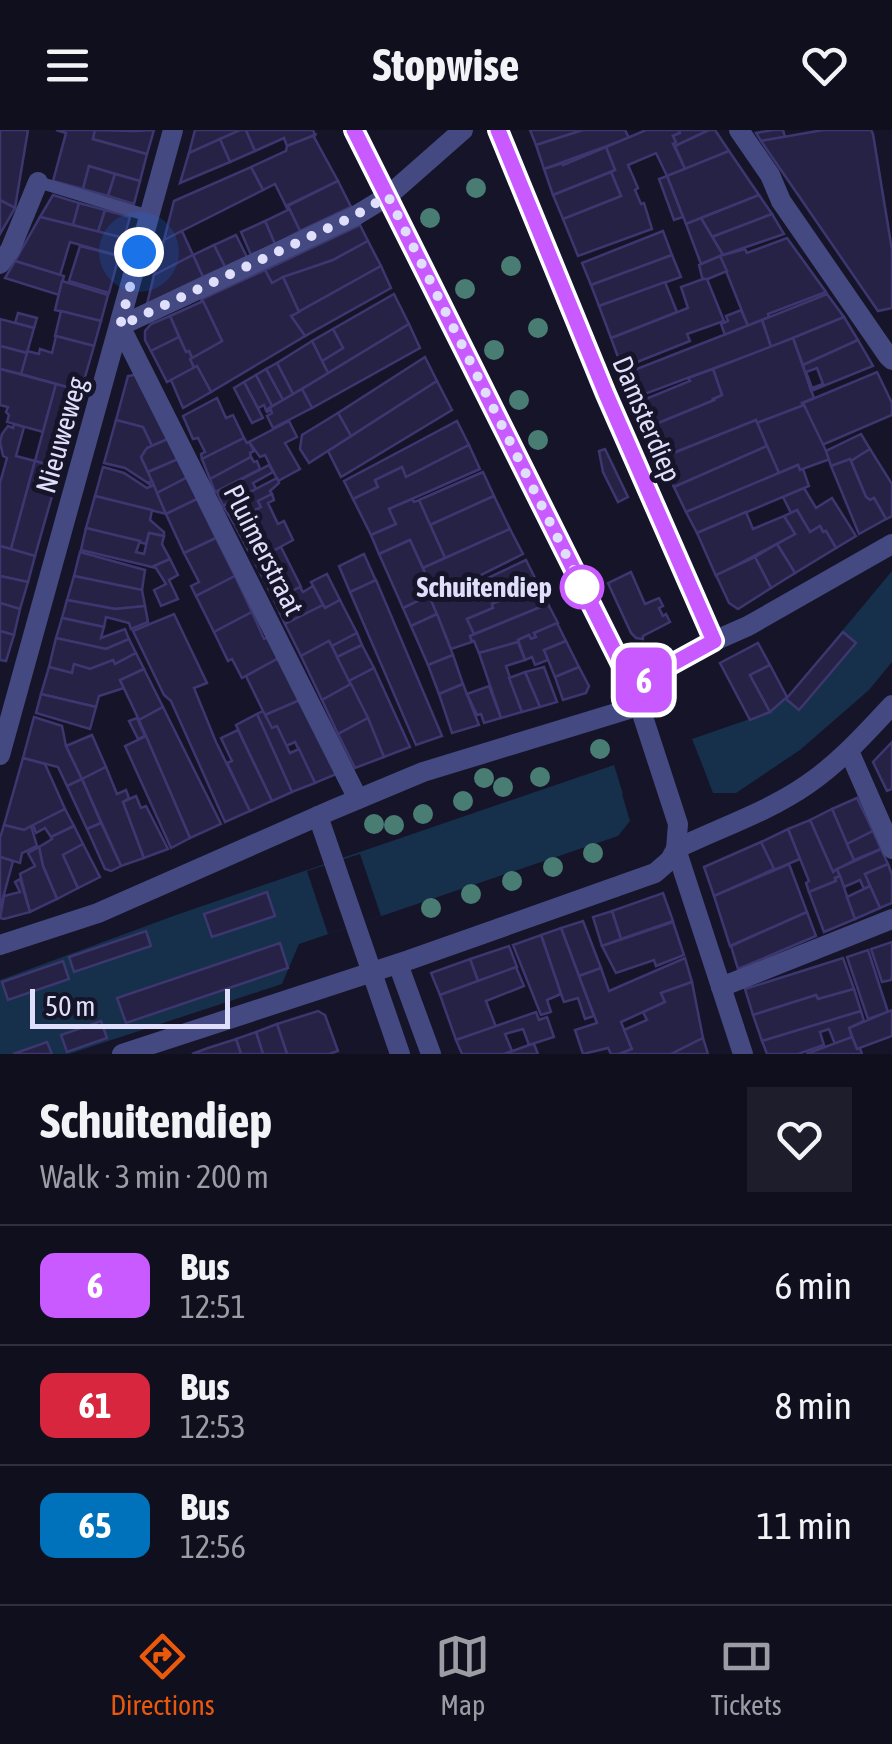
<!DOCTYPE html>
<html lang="en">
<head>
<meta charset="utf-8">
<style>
	body { margin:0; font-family:"Asap Condensed",sans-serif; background:#1e1d2b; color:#f1f3f6; height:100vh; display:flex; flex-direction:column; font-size:38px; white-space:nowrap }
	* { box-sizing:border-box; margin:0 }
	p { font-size:32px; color:#9c9ca4 }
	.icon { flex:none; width:55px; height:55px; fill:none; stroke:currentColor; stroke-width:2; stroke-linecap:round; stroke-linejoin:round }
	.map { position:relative; height:924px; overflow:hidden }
	.side { display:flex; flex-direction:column; background:#100f1e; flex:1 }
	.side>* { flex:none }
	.badge { padding:0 20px; border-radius:15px; font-size:35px; line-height:65px }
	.scale { position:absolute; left:30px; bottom:25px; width:200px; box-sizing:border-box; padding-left:10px; border:5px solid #dfdffb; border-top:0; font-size:28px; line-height:35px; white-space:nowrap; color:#dfdffb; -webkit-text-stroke:8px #151428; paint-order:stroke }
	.you { position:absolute; width:50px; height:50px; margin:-25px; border:8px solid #fff; border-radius:50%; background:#1a73e8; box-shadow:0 0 0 15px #1a73e833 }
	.map>.badge { position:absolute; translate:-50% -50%; box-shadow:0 0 0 5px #fff }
	.round { display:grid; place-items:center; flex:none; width:105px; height:105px; border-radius:0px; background:#1e1d2b }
	.overview { display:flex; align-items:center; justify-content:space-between; height:170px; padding:0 40px }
	h1 { font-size:48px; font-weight:700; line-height:75px }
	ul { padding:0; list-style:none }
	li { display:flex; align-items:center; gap:30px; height:120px; padding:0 40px; border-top:2px solid #302f3c }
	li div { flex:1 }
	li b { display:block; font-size:38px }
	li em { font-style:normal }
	li .badge { min-width:110px; font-weight:700; text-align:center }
	header { display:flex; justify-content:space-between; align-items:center; height:130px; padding:0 40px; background:#100f1e; font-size:45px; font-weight:700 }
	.menu { display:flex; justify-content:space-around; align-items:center; height:140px; border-top:2px solid #302f3c; background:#100f1e; font-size:28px; color:#9c9ca4 }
	.menu a { display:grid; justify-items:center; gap:5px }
	.menu .selected { color:#ea580c }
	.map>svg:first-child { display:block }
	.water { fill:#162f4a }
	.pier { fill:#151428 }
	.building { fill:#262246; stroke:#3c376f; stroke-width:2.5; fill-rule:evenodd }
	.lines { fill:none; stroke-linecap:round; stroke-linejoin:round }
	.service { stroke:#454981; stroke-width:12 }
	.pedestrian { stroke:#454981; stroke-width:20 }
	.minor { stroke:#454981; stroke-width:20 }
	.tertiary { stroke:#454981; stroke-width:20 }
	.tree { fill:#497d73 }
	.line-casing { stroke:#fff; stroke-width:22 }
	.line { stroke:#c85aff; stroke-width:15 }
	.walk { stroke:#dfdffb; stroke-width:10; stroke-dasharray:0 18 }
	.stop-dot { fill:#fff; stroke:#c85aff; stroke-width:5 }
	.labels { text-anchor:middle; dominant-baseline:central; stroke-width:10; stroke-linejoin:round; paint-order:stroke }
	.street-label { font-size:28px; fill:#dfdffb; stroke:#151428 }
	.stop-label { font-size:28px; font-weight:bold; fill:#dfdffb; stroke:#151428; text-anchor:end }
</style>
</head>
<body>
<header><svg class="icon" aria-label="menu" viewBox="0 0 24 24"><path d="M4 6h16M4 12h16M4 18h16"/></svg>Stopwise<svg class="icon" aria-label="heart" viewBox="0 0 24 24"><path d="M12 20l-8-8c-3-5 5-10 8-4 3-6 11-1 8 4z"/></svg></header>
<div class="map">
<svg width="892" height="924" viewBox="0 0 892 924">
	<rect width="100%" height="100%" fill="#151428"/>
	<polygon class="water" points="892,441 892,532 869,560 800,620 736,663 713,663 630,691 618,706 299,814 282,854 69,924 0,924 0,850 176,785 614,635 623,664 702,634 692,609 770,582 787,567"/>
	<g class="pier">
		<polygon points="702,634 713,663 630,691 622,664"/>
		<polygon points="360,724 381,786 328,804 307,741"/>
	</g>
	<g class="building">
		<polygon points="0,0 28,0 15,78 0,70"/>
		<polygon points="56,0 95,0 93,9 147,24 140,51 89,36 83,59 53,51 66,3"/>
		<polygon points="95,0 134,1 154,0 147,24 93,9"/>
		<polygon points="195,0 236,0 237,2 189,23"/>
		<polygon points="240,0 246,0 255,21 230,32 220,9"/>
		<polygon points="246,0 313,0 315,5 287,16 284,8 255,21"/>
		<polygon points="530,0 583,0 536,15"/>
		<polygon points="583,0 625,0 629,8 544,39 536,15"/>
		<polygon points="646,0 679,0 680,3 673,6 676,12 673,14 685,39 667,46 656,23 628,35 638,58 635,60 641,74 644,73 652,99 578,126 563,89 621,66 611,42 615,40 606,17"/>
		<polygon points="679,0 709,0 675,16 673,14 676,12 673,6 680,3"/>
		<polygon points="709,0 715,0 729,21 685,39 675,16"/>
		<polygon points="773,0 783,0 785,7 761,11 756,3"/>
		<polygon points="823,0 871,0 873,4 892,120 892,178 878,181 761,11"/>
		<polygon points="315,5 314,7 338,51 286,76 275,54 263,60 251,37 286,21 287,16"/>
		<polygon points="220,9 230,32 180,53 189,23"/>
		<polygon points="606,17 615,40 553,65 544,39 563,33 563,35"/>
		<polygon points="729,21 759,65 686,94 667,46"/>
		<polygon points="89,36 115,44 108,66 83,59"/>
		<polygon points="251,37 263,60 164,110 174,71"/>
		<polygon points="611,42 621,66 563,89 553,65"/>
		<polygon points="115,44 140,51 134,74 108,66"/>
		<polygon points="667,46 683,87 674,90 659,49"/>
		<polygon points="338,51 351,77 300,101 288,76"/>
		<polygon points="53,65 79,73 73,95 40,87"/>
		<polygon points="759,65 772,84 712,107 701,88"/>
		<polygon points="0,70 15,78 0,104"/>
		<polygon points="79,73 105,80 98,102 73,95"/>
		<polygon points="286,76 288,76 300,101 275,114 265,91 288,80"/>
		<polygon points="105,80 130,87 124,108 98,102"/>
		<polygon points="772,84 784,104 723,125 712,107"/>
		<polygon points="40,87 124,108 119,126 70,112 60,145 15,131"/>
		<polygon points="701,88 723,125 701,134 686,94"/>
		<polygon points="265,91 275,114 251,125 241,102"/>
		<polygon points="360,95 368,111 333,130 272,153 265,140"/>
		<polygon points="182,101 193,125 154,145 164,110"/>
		<polygon points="663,101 672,125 591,155 582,133"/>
		<polygon points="236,105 247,127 225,137 214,115"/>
		<polygon points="787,108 826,162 768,184 769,187 748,196 720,126 745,119 747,123"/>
		<polygon points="368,111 381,136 299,182 283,147 333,130"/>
		<polygon points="214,115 225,137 203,147 193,125"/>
		<polygon points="80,116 119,126 109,163 69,151"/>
		<polygon points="193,125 203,147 147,174 154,145"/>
		<polygon points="672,125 681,147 599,176 591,155"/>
		<polygon points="720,126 727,141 703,151 699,135"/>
		<polygon points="15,131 64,146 59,165 5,148"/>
		<polygon points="381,136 391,158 305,206 291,186"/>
		<polygon points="265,140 272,153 283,147 299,182 291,186 305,206 211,262 197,236 194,238 190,229 222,211 202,169"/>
		<polygon points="703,149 707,149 724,191 687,204 690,211 622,238 611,208 688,178 681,157"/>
		<polygon points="62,151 108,165 101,191 55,180"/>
		<polygon points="665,152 677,182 611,208 599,176"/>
		<polygon points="394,164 409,194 328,243 322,231 343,218 333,199"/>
		<polygon points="827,164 844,187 771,217 762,190"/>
		<polygon points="202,169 222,211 192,228 189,221 186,222 170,186 201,172"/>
		<polygon points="741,180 748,196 725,205 721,194 728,191 726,186"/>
		<polygon points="61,181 101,191 94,216 55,206"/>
		<polygon points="18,183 37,188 34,198 15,193"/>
		<polygon points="170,186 179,207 151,221 145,210 145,201 151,194"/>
		<polygon points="844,187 858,210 803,235 793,208"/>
		<polygon points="0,189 34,198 27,223 0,216"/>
		<polygon points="762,190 771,217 634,268 624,244"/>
		<polygon points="409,194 420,218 312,278 302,259"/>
		<polygon points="333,199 343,218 322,231 312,211"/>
		<polygon points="56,206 94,216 81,261 21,244 27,221 39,224 40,219 52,223"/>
		<polygon points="179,207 186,222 189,221 192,228 190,229 194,238 167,252 151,221"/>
		<polygon points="793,208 814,268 802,273 804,275 757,293 756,290 661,328 646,298 714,270 713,269 722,265 713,239"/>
		<path d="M858 210 873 236 811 261 803 235ZM817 238 823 254 812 258 806 242Z"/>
		<polygon points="312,211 328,243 293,264 277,233"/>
		<polygon points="0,216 27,223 21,244 0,239"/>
		<polygon points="425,227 437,251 351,306 338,283"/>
		<polygon points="277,233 293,264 283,270 266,239"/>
		<polygon points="197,236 211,262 183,278 171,250"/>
		<polygon points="0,239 56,254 43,302 7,292 9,285 6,282 8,277 0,275"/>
		<polygon points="266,239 283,270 272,276 256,245"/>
		<polygon points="713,239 722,265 713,269 714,270 646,298 636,273 690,251 688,248"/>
		<polygon points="877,242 892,273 892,285 822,315 803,273"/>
		<polygon points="140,244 170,308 152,316 143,297 116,290 128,246"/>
		<polygon points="256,245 272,276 266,280 264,275 258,278 244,252"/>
		<polygon points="437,251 452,280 341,347 328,321"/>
		<polygon points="244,252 263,288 252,293 234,258"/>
		<polygon points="56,254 81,261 60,338 35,331"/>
		<polygon points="302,259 312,278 273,298 267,286 272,283 271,280 267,282 266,280"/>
		<polygon points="217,268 226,288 233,285 244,308 202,329 201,324 205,322 198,308 193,309 183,286"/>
		<polygon points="804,275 830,329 800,340 798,335 779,343 757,293"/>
		<polygon points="338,283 351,306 309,333 300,319 302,305"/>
		<polygon points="116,290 143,297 152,316 147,318 141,327 152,351 148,353 125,338 104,333"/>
		<polygon points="756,290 767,316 674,357 661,328"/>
		<polygon points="289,291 297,307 285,313 300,339 278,351 265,325 260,327 249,312"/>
		<polygon points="457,291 469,315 406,347 402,337 375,350 378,357 353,369 344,351"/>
		<polygon points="14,294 24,297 16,326 35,331 11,419 0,416 0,353 7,328 3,326 0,312 2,304 8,296 13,298"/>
		<polygon points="861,304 870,319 851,331 850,329 831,336 826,321"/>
		<polygon points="170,308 178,329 148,342 141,327 147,318"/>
		<polygon points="244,308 247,313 249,312 254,321 250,323 251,327 210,349 202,329"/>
		<polygon points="469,315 480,339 389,379 396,394 371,405 353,369 378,357 375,350 402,337 406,347"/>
		<polygon points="767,316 779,343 686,382 674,357"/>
		<polygon points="605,319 628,367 618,372 603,342 599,321"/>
		<polygon points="870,319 892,354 892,386 886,389 874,368 870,370 866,367 851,331"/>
		<polygon points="251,327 254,332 257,331 260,339 215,362 210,349"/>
		<polygon points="178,329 188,347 157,363 148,342"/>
		<polygon points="850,329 866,367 870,370 874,368 886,389 859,404 831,336"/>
		<polygon points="35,331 60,338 35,426 11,419"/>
		<polygon points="269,335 273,342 253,353 256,359 223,376 217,362"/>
		<polygon points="798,335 800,340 803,339 809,356 697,403 686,382"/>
		<polygon points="103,337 124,343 147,358 152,356 148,353 152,351 166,384 95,366"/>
		<polygon points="483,342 494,366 430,395 419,370"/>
		<polygon points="188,347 197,369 166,384 157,363"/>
		<polygon points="277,348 279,353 270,361 272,364 258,371 261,377 233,392 223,376"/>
		<polygon points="804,358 816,378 832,368 856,406 836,418 826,401 823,402 820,396 810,402 797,380 791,383 783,367"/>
		<polygon points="272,364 274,370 268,373 278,394 284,391 293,410 258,429 252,418 248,420 233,392 261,377 258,371"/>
		<polygon points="95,366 152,380 150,390 164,402 164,406 149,403 146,414 86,398"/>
		<polygon points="494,366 510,399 445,428 430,395"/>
		<polygon points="197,369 216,408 184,423 166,384"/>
		<polygon points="412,369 414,372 419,370 445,428 423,438 410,410 379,424 371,405 396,394 389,379"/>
		<polygon points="797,380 810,402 820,396 823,402 826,401 836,418 795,443 777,414 795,404 784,386"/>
		<polygon points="746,382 753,399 784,386 795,404 716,446 697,403"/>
		<polygon points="86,398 140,411 136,422 144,424 149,403 164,406 162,414 170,429 152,437 81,420"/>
		<polygon points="510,399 523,424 431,470 437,484 411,496 403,478 434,463 423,438"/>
		<polygon points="216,408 235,446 196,466 191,456 199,452 184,423"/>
		<polygon points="410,410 434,463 403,478 379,424"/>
		<polygon points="777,414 795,443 771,458 755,427"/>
		<polygon points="0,416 35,426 28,452 0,446"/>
		<polygon points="281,417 301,457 274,470 254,431"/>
		<polygon points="80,422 145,440 142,460 74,446"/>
		<polygon points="364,424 376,451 350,462 339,436"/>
		<polygon points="755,427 771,458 738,479 729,473 716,445"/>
		<polygon points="170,429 178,445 169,450 178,469 161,476 154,460 166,454 156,438 152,437"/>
		<polygon points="526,430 538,454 492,474 493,478 467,489 474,504 470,506 472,512 451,519 431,470 456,459 458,462"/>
		<polygon points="631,442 645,474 659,468 663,476 659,478 663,486 666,484 670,492 643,506 643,509 636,508 631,503 608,453"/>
		<polygon points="327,444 340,470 325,478 311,452"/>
		<polygon points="0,446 28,452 20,479 0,473"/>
		<polygon points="74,446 142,460 145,476 115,479 67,470"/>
		<polygon points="235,446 252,482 214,502 196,466"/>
		<polygon points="376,450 442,606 416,615 350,462"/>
		<polygon points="538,454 548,474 474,504 467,489 493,478 492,474"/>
		<polygon points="313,456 323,475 285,494 274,470 300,457 303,462"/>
		<polygon points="67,470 115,479 145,476 148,492 131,499 129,493 106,487 104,497 62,488"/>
		<polygon points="340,470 357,503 332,516 329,511 301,526 285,494 323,475 325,478"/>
		<polygon points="0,473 20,479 14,505 0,501"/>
		<polygon points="548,474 558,493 534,503 536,507 531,509 529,505 518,510 518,512 479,523 474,511 472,511 470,506"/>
		<polygon points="252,482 264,509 269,507 279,528 242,548 232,529 228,531 214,502"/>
		<polygon points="174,484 207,553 194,558 216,612 250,681 225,692 171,571 164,565 133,501"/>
		<polygon points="437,484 453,525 428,535 411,496"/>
		<polygon points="62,488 104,497 101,508 125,499 129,509 106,519 56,508"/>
		<polygon points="557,493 566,511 544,520 548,530 535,535 532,527 525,530 518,510 529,505 531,509 536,507 534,503"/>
		<polygon points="0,501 14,505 6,531 0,530"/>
		<polygon points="843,502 856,513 799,580 786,569"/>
		<polygon points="357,503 362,515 337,527 332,516"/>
		<polygon points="56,508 106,519 129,509 136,523 115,534 113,530 90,539 74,534 72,543 49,537"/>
		<polygon points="329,511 351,554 322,570 301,526"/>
		<polygon points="566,511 579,537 555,547 544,520"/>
		<polygon points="518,512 525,530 506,536 522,582 501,588 479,523"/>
		<polygon points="758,513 770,535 750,545 770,582 750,590 720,533"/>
		<polygon points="362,515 374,538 349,551 337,527"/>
		<polygon points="136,523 144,539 120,550 124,558 99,566 96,577 41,564 49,537 72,543 74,534 90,539 113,530 115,534"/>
		<polygon points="453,525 463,554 439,564 428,535"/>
		<polygon points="279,528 300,570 265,585 246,546"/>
		<polygon points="770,535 787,567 770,582 750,545"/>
		<polygon points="544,537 557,572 540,577 525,542"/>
		<polygon points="579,537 589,556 586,563 563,570 555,547"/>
		<polygon points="374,538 410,617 384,627 349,551"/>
		<polygon points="144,539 163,577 139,590 120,550"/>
		<polygon points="525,542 540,577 522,582 509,548"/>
		<polygon points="351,554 368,588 338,604 322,570"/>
		<polygon points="463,554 479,595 452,603 439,564"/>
		<polygon points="489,556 501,588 484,593 481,584 477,585 467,564"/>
		<polygon points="41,564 96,577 90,599 36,583"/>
		<polygon points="300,570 339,643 315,653 295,612 286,616 277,596 272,598 265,585"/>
		<polygon points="163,577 221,694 190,708 139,590"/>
		<polygon points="263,581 272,598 277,596 290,623 299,619 315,653 292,662 257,584"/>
		<polygon points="257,584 292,662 272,671 236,595"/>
		<polygon points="34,587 62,596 66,616 82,649 67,656 58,637 23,628"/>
		<polygon points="137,588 145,606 138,609 129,591"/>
		<polygon points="368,588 384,627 355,638 338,604"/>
		<polygon points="238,600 272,671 250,681 227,633 232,631 221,608"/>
		<polygon points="92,605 106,637 82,649 66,616"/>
		<polygon points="146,606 190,708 171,718 125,616"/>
		<polygon points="892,612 892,659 887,661 873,632"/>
		<polygon points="23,628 45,634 65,679 24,700 4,695"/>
		<polygon points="106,637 117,664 126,660 129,668 123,672 144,728 121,736 82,649"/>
		<polygon points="82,649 101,693 87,699 67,656"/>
		<polygon points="136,666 141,678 146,676 168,719 144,728 123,672"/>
		<polygon points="857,668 873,701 847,714 832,679"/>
		<polygon points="65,679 74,696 51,707 45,698 36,703 33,695"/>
		<polygon points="832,679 854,730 833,742 810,690"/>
		<polygon points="810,690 833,742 837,739 840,746 835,748 836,751 809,762 806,753 809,751 788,699"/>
		<polygon points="101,693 121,736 111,741 105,739 87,699"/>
		<polygon points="4,695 24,700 31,696 37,716 22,723 20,733 0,727 0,708"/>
		<polygon points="74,696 83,714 63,725 78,758 57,769 43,736 39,717 52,709 51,707"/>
		<polygon points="788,699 800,729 774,740 761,712"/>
		<polygon points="873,701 881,719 854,730 847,714"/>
		<polygon points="761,712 774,739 714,766 704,737"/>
		<polygon points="83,714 100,747 78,758 63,725"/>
		<polygon points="39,717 43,736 57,769 30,782 20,744 35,736 28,723"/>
		<polygon points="881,719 888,734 865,744 870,756 864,759 860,750 844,757 837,739"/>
		<polygon points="0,727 13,731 0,779"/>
		<polygon points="789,734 807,782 730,816 714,766"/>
		<polygon points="888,734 892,745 892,773 880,778 865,744"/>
		<polygon points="840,746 855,789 824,802 809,762 836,751 835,748"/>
		<polygon points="20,749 30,782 4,789 0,788 4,766 20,762 15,752"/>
		<polygon points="870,756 880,778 855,789 847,767"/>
		<polygon points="267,762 275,786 212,807 204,784"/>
		<polygon points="663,763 673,791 621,809 612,781"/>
		<polygon points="612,781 621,809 602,816 593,787"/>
		<polygon points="807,782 816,806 738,839 731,816"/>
		<polygon points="583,791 601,838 579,846 561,798"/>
		<polygon points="673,792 684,825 656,836 654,830 616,843 602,816"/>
		<polygon points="561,798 594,886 585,889 578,868 564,872 561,864 541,805"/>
		<polygon points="146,801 151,816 74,842 69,827"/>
		<polygon points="541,805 561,864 547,870 551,882 541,885 513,815"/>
		<polygon points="892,812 892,846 891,850 882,852 871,819"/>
		<polygon points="280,813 288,838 126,893 117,868"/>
		<polygon points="509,816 517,837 478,851 470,829"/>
		<polygon points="868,820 888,882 868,889 847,827"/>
		<polygon points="685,828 692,852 661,863 665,872 621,892 632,919 619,924 611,924 608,918 583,924 575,900 597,893 579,846 601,838 609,861"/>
		<polygon points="843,828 854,859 818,869 816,865 753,885 745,859"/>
		<polygon points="470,829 478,851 440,865 431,843"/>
		<polygon points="63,831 69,849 8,870 2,852"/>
		<polygon points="516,837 524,856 486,871 496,897 456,910 440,865"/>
		<polygon points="692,852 703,908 671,924 619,924 632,919 624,900 647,890 643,882 665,872 661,863"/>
		<polygon points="854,859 861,881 762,911 753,885 816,865 818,869"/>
		<polygon points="892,880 892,906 857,919 849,898"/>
		<polygon points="318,881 325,885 338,921 329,924 287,924 277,894"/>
		<polygon points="861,881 864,891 849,898 852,907 835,914 829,899 820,902 824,915 798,924 767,924 762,911"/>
		<polygon points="536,882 539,890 547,887 554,907 529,915 523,899 505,904 512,921 504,924 462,924 456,910"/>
		<polygon points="101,891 107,908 67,922 61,905"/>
		<polygon points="277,894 287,924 263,924 256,902"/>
		<polygon points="256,902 263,924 241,924 236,909"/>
		<polygon points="852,907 857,919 860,918 862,924 806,924"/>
		<polygon points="703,908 708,924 671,924"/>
		<polygon points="236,909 241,924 192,924 208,918"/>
		<polygon points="47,912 52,924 13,924"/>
		<polygon points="534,914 538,924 504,924 529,915"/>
	</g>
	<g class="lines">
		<polyline class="service" points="38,52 149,86"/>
		<g class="pedestrian">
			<polyline points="388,66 463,0"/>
			<polyline points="398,834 431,924"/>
		</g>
		<g class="minor">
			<polyline points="739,0 770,45 781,71 888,226 892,230"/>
			<polyline points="0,134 10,120 38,52"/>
			<polyline points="714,511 748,496 892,414"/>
			<polyline points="849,621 892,719"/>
			<polyline points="0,625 173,0"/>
			<polyline points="358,669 120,196 355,86 388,66"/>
			<polyline points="318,686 400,924"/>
			<polyline points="721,857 892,789"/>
			<path d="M743 924 676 719C719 698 768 682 808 654 840 632 865 604 892 575"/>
		</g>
		<g class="tertiary">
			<polyline points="498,0 605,265 714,511 633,556"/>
			<polyline points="0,815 98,783 332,680 423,642 639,576"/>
			<polyline points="122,924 409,830 655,743 670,730 676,719 678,694 633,556 354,0"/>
		</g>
	</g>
	<g class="tree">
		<circle cx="476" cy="58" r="10"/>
		<circle cx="430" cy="88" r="10"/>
		<circle cx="511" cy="136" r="10"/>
		<circle cx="465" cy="159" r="10"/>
		<circle cx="538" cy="198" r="10"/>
		<circle cx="494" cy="220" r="10"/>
		<circle cx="519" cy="270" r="10"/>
		<circle cx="538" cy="310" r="10"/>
		<circle cx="600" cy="619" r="10"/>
		<circle cx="540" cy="647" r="10"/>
		<circle cx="484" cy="648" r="10"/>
		<circle cx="503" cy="657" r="10"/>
		<circle cx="463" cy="671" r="10"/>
		<circle cx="423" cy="684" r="10"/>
		<circle cx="374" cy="694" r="10"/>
		<circle cx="394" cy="695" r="10"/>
		<circle cx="593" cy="723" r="10"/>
		<circle cx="553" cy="737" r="10"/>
		<circle cx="512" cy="751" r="10"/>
		<circle cx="471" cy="764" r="10"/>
		<circle cx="431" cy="778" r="10"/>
	</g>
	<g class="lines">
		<defs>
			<polyline id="line" points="354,0 632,556 714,511 606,264 498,0"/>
		</defs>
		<use href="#line" class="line-casing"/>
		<use href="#line" class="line"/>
		<polyline class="walk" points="139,122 120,196 354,86 388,66 582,457"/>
	</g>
	<circle class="stop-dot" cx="582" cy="457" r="20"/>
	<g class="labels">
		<g class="street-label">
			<text transform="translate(647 289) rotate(67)">Damsterdiep</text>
			<text transform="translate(61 305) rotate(-74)">Nieuweweg</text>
			<text transform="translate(264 420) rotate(63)">Pluimerstraat</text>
		</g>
		<g class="stop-label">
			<text x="552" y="457">Schuitendiep</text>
		</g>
	</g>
</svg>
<div class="scale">50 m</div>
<div class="you" style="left:139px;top:122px"></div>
<b class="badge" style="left:644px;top:550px;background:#c85aff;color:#fff">6</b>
</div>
<section class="side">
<div class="overview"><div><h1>Schuitendiep</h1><p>Walk · 3 min · 200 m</p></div><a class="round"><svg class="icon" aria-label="heart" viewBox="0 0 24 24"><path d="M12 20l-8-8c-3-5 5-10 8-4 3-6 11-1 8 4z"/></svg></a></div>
<ul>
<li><span class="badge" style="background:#c85aff;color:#fff">6</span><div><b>Bus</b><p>12:51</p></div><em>6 min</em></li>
<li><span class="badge" style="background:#d7263d;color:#fff">61</span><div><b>Bus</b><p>12:53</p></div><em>8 min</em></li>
<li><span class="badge" style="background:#0072bc;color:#fff">65</span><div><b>Bus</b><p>12:56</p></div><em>11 min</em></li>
</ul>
</section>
<nav class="menu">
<a class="selected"><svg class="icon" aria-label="directions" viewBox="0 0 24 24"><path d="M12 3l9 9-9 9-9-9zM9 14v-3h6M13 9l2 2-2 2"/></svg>Directions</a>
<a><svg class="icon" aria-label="map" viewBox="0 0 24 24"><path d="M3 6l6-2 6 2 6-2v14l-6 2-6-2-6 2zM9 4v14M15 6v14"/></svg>Map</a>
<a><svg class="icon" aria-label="tickets" viewBox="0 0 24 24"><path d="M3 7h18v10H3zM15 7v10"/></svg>Tickets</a>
</nav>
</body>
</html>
